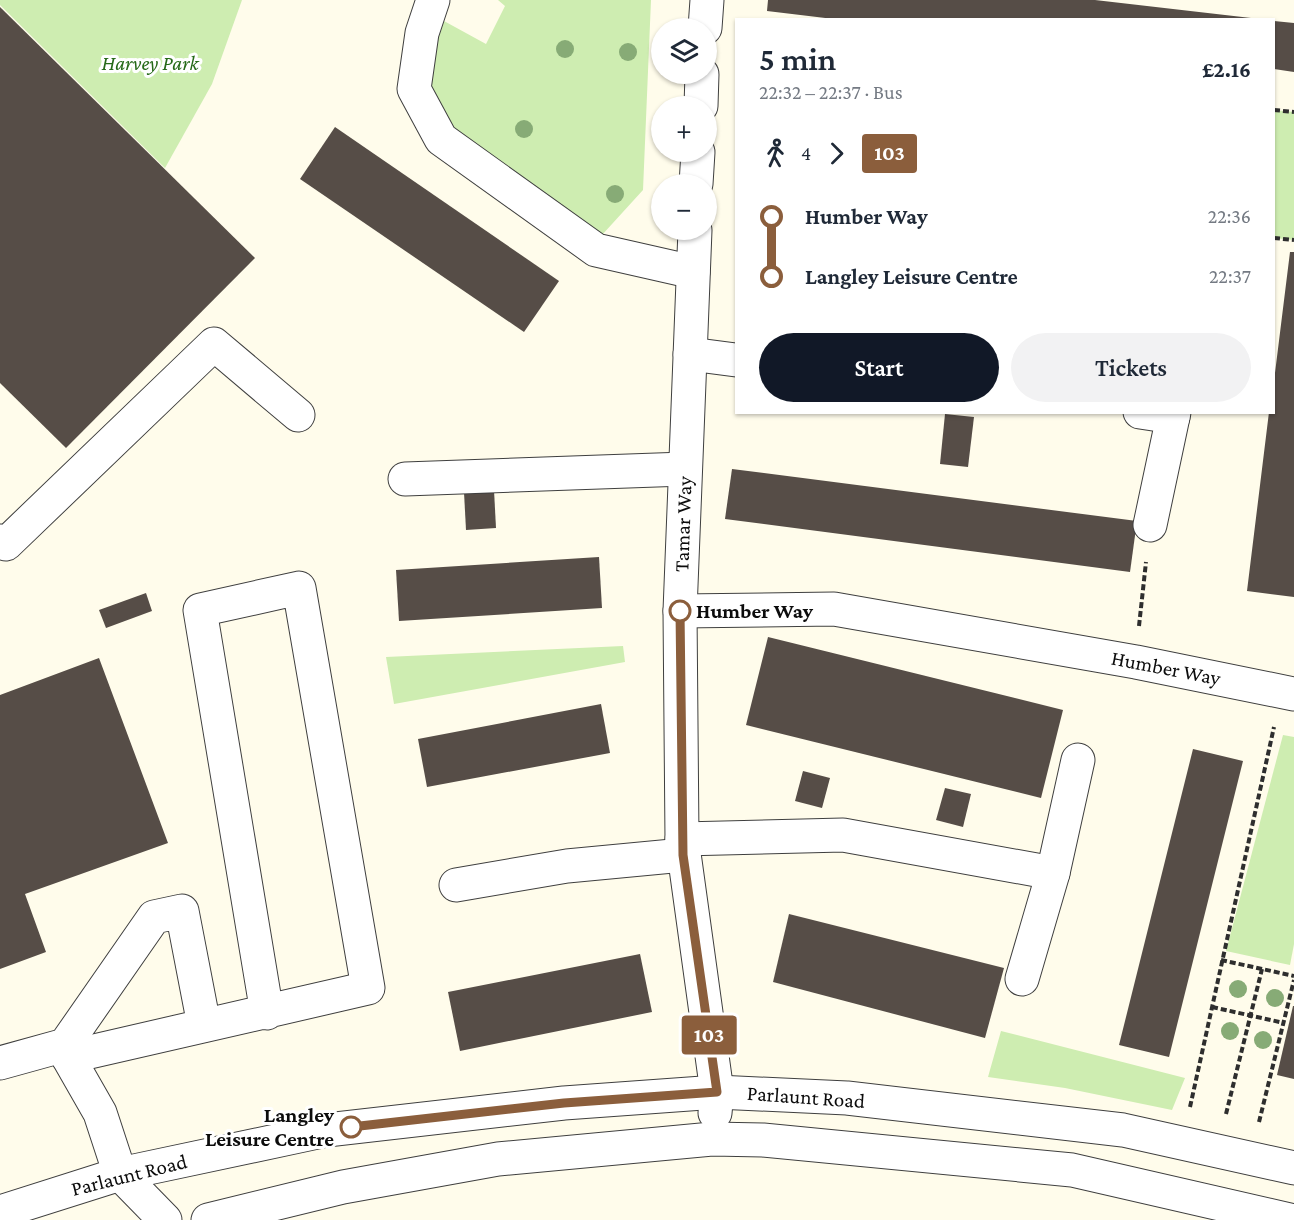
<!DOCTYPE html>
<html lang="en">
<head>
<meta charset="utf-8">
<style>
	body { margin:0; font-family:"Crimson Pro",serif; background:#f2f2f3; color:#1f2937; height:100vh; display:flex; flex-direction:column; font-size:22px; white-space:nowrap }
	* { box-sizing:border-box; margin:0 }
	p { font-size:20px; color:#747a83 }
	.icon { flex:none; width:33px; height:33px; fill:none; stroke:currentColor; stroke-width:2; stroke-linecap:round; stroke-linejoin:round }
	.map { position:relative; flex:1; overflow:hidden }
	.panel { position:absolute; left:735px; top:18px; width:540px; height:396px; display:flex; flex-direction:column; background:#fff; border-radius:0px; box-shadow:0 2px 4px #0004 }
	.panel>* { flex:none }
	.badge { padding:0 12px; border-radius:4px; font-size:21px; line-height:39px }
	.controls { position:absolute; left:651px; top:18px; display:grid; gap:12px }
	.controls a { display:grid; place-items:center; width:66px; height:66px; border-radius:50%; background:#fff; box-shadow:0 2px 4px #0004; font-size:30px }
	.map>.badge { position:absolute; translate:-50% -50%; box-shadow:0 0 0 3px #fff }
	.legs { display:flex; align-items:center; gap:9px; height:66px; padding:0 24px; font-size:20px }
	.legs p { margin-inline-start:auto }
	.summary { display:flex; align-items:center; justify-content:space-between; height:102px; padding:0 24px }
	h1 { font-size:33px; font-weight:600; line-height:45px }
	.button { display:flex; gap:12px; margin-top:auto; padding:12px 24px }
	.button a { flex:1; height:69px; border-radius:36px; background:#111827; color:#fff; font-size:24px; font-weight:600; line-height:69px; text-align:center }
	.button a+a { background:#f2f2f3; color:#1f2937 }
	ul { padding:0 24px; list-style:none }
	li { display:flex; align-items:center; gap:21px; height:60px; font-size:22px }
	li i { display:grid; place-items:center; width:9px; height:100%; margin:0 8px; background:currentColor }
	li i::after { content:''; width:15px; height:15px; margin:-8px; border:4px solid; border-radius:50%; background:#fff }
	li p { margin-inline-start:auto }
	li:first-child i { background:linear-gradient(#0000 50%,currentColor 0) }
	li:last-child i { background:linear-gradient(currentColor 50%,#0000 0) }
	.map>svg:first-child { display:block }
	.green { fill:#ceedb1 }
	.building { fill:#564d47 }
	.lines { fill:none; stroke-linecap:round; stroke-linejoin:round }
	.minor-casing { stroke:#3f3f3f; stroke-width:35 }
	.path { stroke:#2e2e2e; stroke-width:4; stroke-dasharray:6 3; stroke-linecap:butt }
	.minor { stroke:#fff; stroke-width:33 }
	.tree { fill:#87ab76 }
	.line-1-casing { stroke:#fff; stroke-width:14 }
	.line-1 { stroke:#8b5e3c; stroke-width:9 }
	.stop-1-dot { fill:#fff; stroke:#8b5e3c; stroke-width:3 }
	.labels { text-anchor:middle; dominant-baseline:central; stroke-width:6; stroke-linejoin:round; paint-order:stroke }
	.park-label { font-size:21px; font-style:italic; fill:#256917; stroke:#fff }
	.street-label { font-size:21px; fill:#0c0c0c; stroke:#fff }
	.stop-label { font-size:21px; font-weight:bold; fill:#0c0c0c; stroke:#fff; text-anchor:start }
</style>
</head>
<body>
<div class="map">
<svg width="1294" height="1220" viewBox="0 0 1294 1220">
	<rect width="100%" height="100%" fill="#fffceb"/>
	<g class="green">
		<polygon points="0,0 242,0 212,84 165,168 0,5"/>
		<polygon points="498,0 651,0 643,190 602,235 467,155 438,113 429,73 433,40 444,21 486,44 505,6"/>
		<polygon points="1274,110 1294,112 1294,240 1274,238"/>
		<polygon points="623,646 625,662 394,704 386,657"/>
		<polygon points="1283,735 1294,737 1294,944 1290,965 1226,951"/>
		<polygon points="1001,1031 1185,1078 1172,1110 1065,1088 988,1077"/>
	</g>
	<g class="building">
		<polygon points="768,0 1095,0 1251,18 842,20 767,11"/>
		<polygon points="0,7 255,258 66,448 0,383"/>
		<polygon points="1274,21 1294,23 1294,72 1274,69"/>
		<polygon points="335,127 559,281 524,332 300,179"/>
		<polygon points="1290,252 1294,252 1294,597 1247,591 1269,412 1274,412 1274,381"/>
		<polygon points="945,414 974,417 968,467 940,464"/>
		<polygon points="732,469 1137,521 1130,572 725,519"/>
		<polygon points="494,490 496,528 466,530 464,492"/>
		<polygon points="599,557 602,608 399,621 396,570"/>
		<polygon points="146,593 152,611 106,628 99,610"/>
		<polygon points="768,637 1063,710 1041,798 746,725"/>
		<polygon points="99,658 168,843 25,894 46,952 0,969 0,695"/>
		<polygon points="601,704 610,753 427,787 418,739"/>
		<polygon points="1193,749 1243,761 1169,1057 1119,1045"/>
		<polygon points="803,771 830,778 822,808 795,801"/>
		<polygon points="945,788 971,794 963,827 936,820"/>
		<polygon points="789,914 1004,968 985,1038 773,982"/>
		<polygon points="640,954 652,1012 460,1051 448,992"/>
		<polygon points="1293,1006 1294,1006 1294,1079 1277,1075"/>
	</g>
	<g class="lines">
		<defs>
			<g id="minor">
				<polyline points="433,0 422,33 414,89 441,139 596,250 693,272"/>
				<polyline points="705,28 707,0"/>
				<polyline points="701,106 702,74"/>
				<polyline points="696,184 698,152"/>
				<polyline points="695,230 680,611 682,839 717,1092 715,1113"/>
				<polyline points="690,354 736,360"/>
				<polyline points="1140,412 1173,417"/>
				<polyline points="405,479 685,469"/>
				<polyline points="1150,525 1174,412"/>
				<polyline points="0,541 6,544 214,344 298,415"/>
				<polyline points="680,611 834,609 1136,662 1294,694"/>
				<polyline points="682,839 843,835 1053,873"/>
				<polyline points="456,885 567,866 683,855"/>
				<polyline points="1022,979 1053,873 1078,760"/>
				<polyline points="65,1045 68,1057 100,1113 120,1174 165,1220"/>
				<polyline points="68,1057 368,988 299,588 200,610 267,1013"/>
				<polyline points="0,1063 65,1045 154,917 182,911 204,1025"/>
				<polyline points="0,1212 120,1174 327,1130 564,1103 717,1092 847,1098 1123,1130 1294,1168"/>
				<polyline points="208,1220 343,1187 498,1159 712,1139 763,1140 1072,1170 1290,1220"/>
			</g>
		</defs>
		<use href="#minor" class="minor-casing"/>
		<g class="path">
			<polyline points="1274,110 1294,112"/>
			<polyline points="1274,238 1294,240"/>
			<polyline points="1139,626 1146,562"/>
			<polyline points="1221,960 1294,976"/>
			<polyline points="1212,1007 1284,1023"/>
			<polyline points="1190,1107 1274,727"/>
			<polyline points="1226,1114 1262,969"/>
			<polyline points="1259,1122 1294,980"/>
		</g>
		<use href="#minor" class="minor"/>
	</g>
	<g class="tree">
		<circle cx="565" cy="49" r="9"/>
		<circle cx="628" cy="52" r="9"/>
		<circle cx="524" cy="129" r="9"/>
		<circle cx="615" cy="194" r="9"/>
		<circle cx="1238" cy="989" r="9"/>
		<circle cx="1275" cy="998" r="9"/>
		<circle cx="1230" cy="1031" r="9"/>
		<circle cx="1263" cy="1040" r="9"/>
	</g>
	<g class="lines">
		<defs>
			<polyline id="line-1" points="351,1127 564,1103 717,1092 683,855 680,611"/>
		</defs>
		<use href="#line-1" class="line-1-casing"/>
		<use href="#line-1" class="line-1"/>
	</g>
	<g class="stop-1-dot">
		<circle cx="680" cy="611" r="10"/>
		<circle cx="351" cy="1127" r="10"/>
	</g>
	<g class="labels">
		<g class="park-label">
			<text x="150" y="63">Harvey Park</text>
		</g>
		<g class="street-label">
			<text transform="translate(683 524) rotate(-88)">Tamar Way</text>
			<text transform="translate(1166 668) rotate(11)">Humber Way</text>
			<text transform="translate(806 1097) rotate(4)">Parlaunt Road</text>
			<text transform="translate(129 1175) rotate(-14)">Parlaunt Road</text>
		</g>
		<g class="stop-label">
			<text x="696" y="611">Humber Way</text>
			<text x="334" y="1115" text-anchor="end">Langley<tspan x="334" dy="24">Leisure Centre</tspan></text>
		</g>
	</g>
</svg>
<div class="controls">
<a><svg class="icon" aria-label="layers" viewBox="0 0 24 24"><path d="M12 4l9 5-9 5-9-5zM3 14l9 5 9-5"/></svg></a>
<a>+</a>
<a>−</a>
</div>
<b class="badge" style="left:709px;top:1035px;background:#8b5e3c;color:#fff">103</b>
<section class="panel">
<div class="summary"><div><h1>5 min</h1><p>22:32 – 22:37 · Bus</p></div><b>£2.16</b></div>
<div class="legs"><svg class="icon" aria-label="walk" viewBox="0 0 24 24"><circle cx="13" cy="4" r="2"/><path d="M13 8l-2 6 4 7M11 14l-3 7M7 12l3-4h3l4 4"/></svg>4<svg class="icon" aria-label="forward" viewBox="0 0 24 24"><path d="M9 5l7 7-7 7"/></svg><b class="badge" style="background:#8b5e3c;color:#fff">103</b></div>
<ul>
<li><i style="color:#8b5e3c"></i><b>Humber Way</b><p>22:36</p></li>
<li><i style="color:#8b5e3c"></i><b>Langley Leisure Centre</b><p>22:37</p></li>
</ul>
<div class="button"><a>Start</a><a>Tickets</a></div>
</section>
</div>
</body>
</html>
